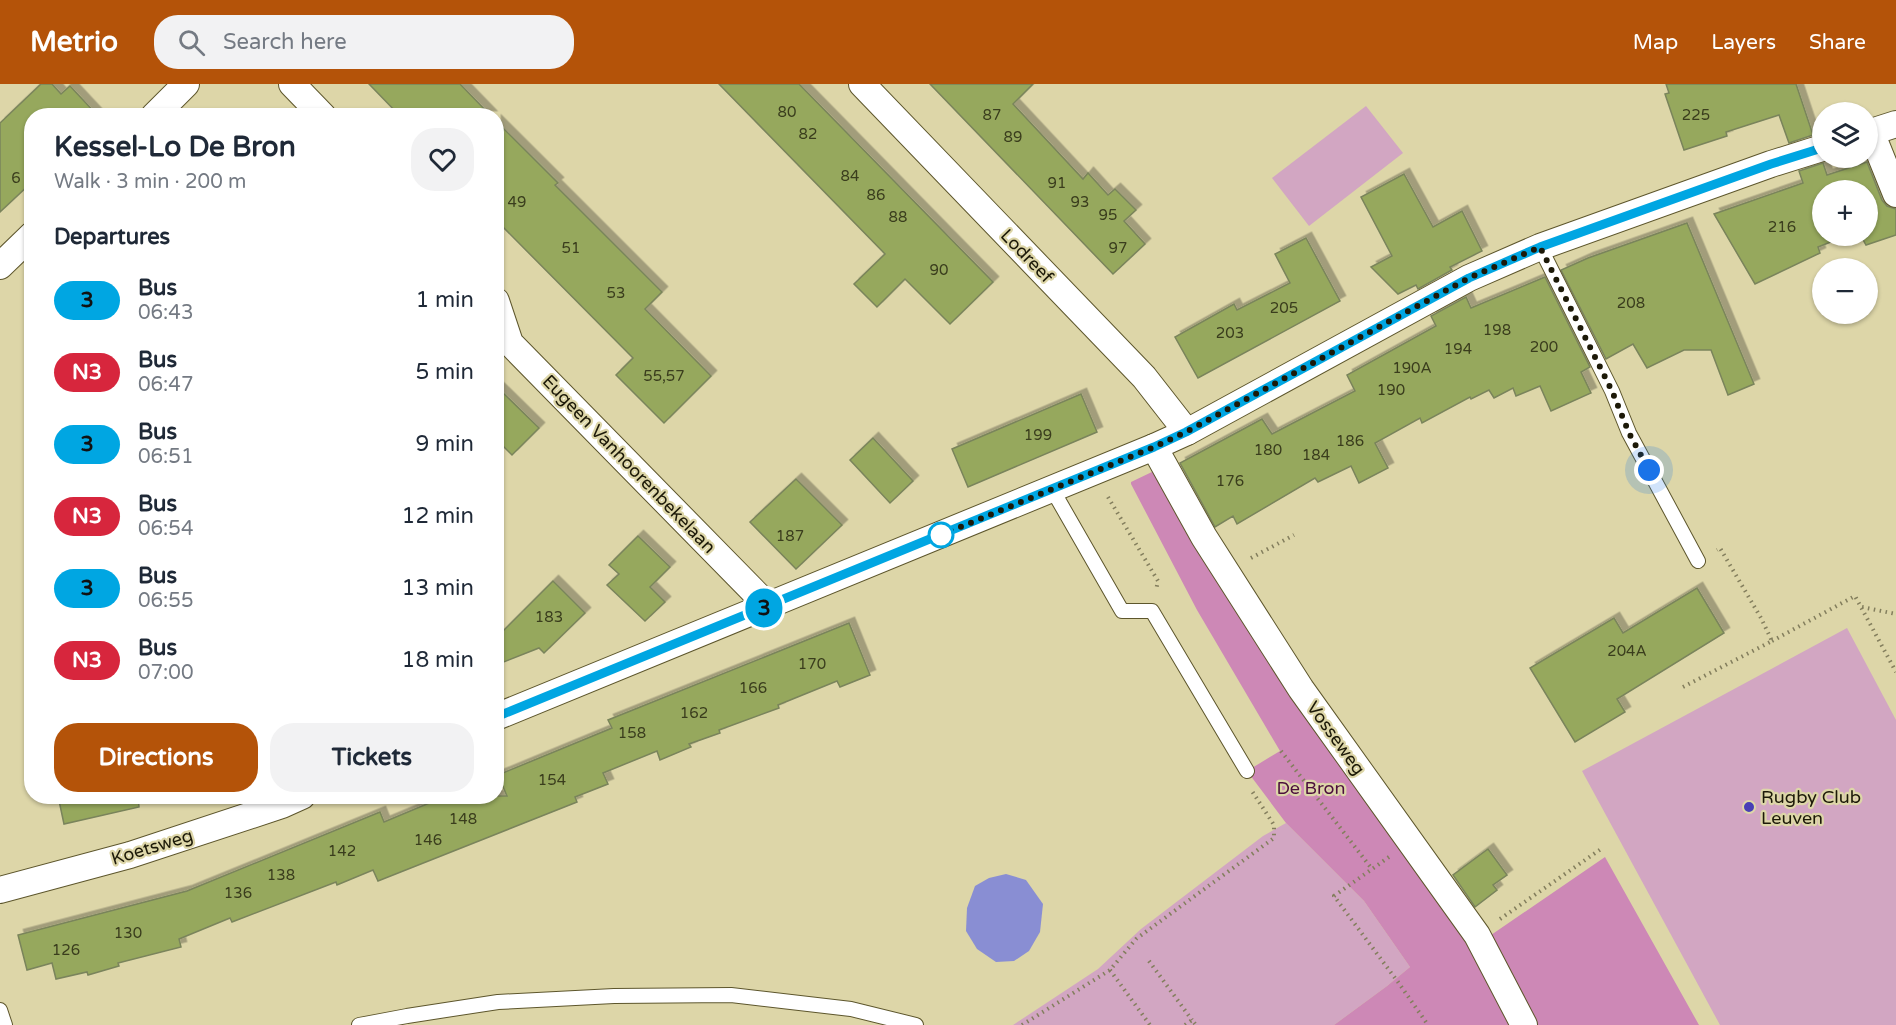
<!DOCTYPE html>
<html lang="en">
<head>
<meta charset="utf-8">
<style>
	body { margin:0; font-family:"Varela Round",sans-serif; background:#f2f2f3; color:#1f2937; height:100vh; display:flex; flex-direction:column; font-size:22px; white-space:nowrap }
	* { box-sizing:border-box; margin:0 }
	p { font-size:20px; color:#747a83 }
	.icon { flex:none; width:33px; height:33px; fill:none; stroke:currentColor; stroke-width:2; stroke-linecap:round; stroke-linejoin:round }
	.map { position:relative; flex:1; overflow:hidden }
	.drawer { position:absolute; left:24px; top:24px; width:480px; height:696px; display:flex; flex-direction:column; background:#fff; border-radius:24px; box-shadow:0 2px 4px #0004 }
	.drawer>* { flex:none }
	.badge { padding:0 12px; border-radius:20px; font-size:21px; line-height:39px }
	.buttons { position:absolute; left:1812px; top:18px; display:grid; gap:12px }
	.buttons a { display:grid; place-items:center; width:66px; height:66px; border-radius:50%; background:#fff; box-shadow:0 2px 4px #0004; font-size:30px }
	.you { position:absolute; width:30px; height:30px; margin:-15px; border:4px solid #fff; border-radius:50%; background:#1a73e8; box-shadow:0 0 0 9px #1a73e833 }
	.map>.badge { position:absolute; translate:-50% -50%; box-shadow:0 0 0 3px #fff }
	h2 { padding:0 30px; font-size:22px; line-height:54px }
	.round { display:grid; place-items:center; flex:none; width:63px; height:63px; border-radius:24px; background:#f2f2f3 }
	.head { display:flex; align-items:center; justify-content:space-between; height:102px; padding:0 30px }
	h1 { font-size:28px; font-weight:700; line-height:45px }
	.primary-button { display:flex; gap:12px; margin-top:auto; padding:12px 30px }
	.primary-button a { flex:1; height:69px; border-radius:24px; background:#b45309; color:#fff; font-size:24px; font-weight:700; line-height:69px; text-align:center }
	.primary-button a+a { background:#f2f2f3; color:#1f2937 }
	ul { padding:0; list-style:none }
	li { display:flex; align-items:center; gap:18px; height:72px; padding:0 30px }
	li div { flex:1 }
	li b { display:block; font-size:22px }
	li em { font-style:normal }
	li .badge { min-width:66px; font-weight:700; text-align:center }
	header { display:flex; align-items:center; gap:36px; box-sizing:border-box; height:84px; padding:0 30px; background:#b45309; color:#fff }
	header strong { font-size:28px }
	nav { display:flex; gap:33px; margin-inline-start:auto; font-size:21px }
	.search { width:420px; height:54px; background:#f2f2f3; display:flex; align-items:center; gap:15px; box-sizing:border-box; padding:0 21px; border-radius:24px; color:#747a83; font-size:22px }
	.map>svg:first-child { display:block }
	.green { fill:#d2a6c2 }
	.forest { fill:#cd88b6 }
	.water { fill:#898ed3 }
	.building { fill:#96a85d; stroke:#7a845b; stroke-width:1.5; filter:url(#shadow) }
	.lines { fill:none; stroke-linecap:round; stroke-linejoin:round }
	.service-casing { stroke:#5d562c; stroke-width:16 }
	.minor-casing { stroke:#5d562c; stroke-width:28 }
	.path { stroke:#837e5d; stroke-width:4; stroke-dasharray:1.5 4.5; stroke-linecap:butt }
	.service { stroke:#fff; stroke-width:14 }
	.minor { stroke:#fff; stroke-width:26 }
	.line-casing { stroke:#fff; stroke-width:14 }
	.line { stroke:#00a6e2; stroke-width:9 }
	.walk { stroke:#1c1908; stroke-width:6; stroke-dasharray:0 10.8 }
	.stop-dot { fill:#fff; stroke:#00a6e2; stroke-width:3 }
	.poi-dot { fill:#483fb5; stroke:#ddd6a8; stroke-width:2 }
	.labels { text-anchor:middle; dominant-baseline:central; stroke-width:4.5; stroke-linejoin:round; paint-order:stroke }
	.number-label { font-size:15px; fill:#3a3d1d }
	.street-label { font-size:18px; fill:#1c1908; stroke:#ddd6a8 }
	.park-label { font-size:18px; fill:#4b0e3c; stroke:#ddd6a8 }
	.poi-label { font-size:18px; fill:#1c1908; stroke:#ddd6a8; text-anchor:start }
</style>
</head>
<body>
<header>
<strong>Metrio</strong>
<div class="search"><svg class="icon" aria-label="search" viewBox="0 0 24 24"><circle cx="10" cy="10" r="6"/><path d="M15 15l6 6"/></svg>Search here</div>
<nav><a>Map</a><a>Layers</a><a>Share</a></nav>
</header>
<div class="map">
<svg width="1896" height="941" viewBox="0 0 1896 941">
	<defs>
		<filter id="shadow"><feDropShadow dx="5.5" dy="-5.5" stdDeviation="0" flood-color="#0004"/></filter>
	</defs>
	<rect width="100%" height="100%" fill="#ddd6a8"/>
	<g class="green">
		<polygon points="1366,22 1403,69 1309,142 1272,94"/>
		<polygon points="1847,544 1896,636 1896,941 1720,941 1582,687"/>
		<polygon points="1286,739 1364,817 1410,883 1387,902 1334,941 1013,941 1098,885 1141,845 1263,752"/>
	</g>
	<polygon class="forest" points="1154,387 1475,862 1605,773 1699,941 1334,941 1387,902 1410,883 1364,817 1286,739 1247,687 1280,667 1197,526 1131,400 1131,398"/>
	<polygon class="water" points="1006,790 1026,796 1043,820 1040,848 1029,867 1014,877 996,878 977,865 966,847 967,824 975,802 989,794"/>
	<g class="building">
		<polygon points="41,0 52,0 61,10 70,2 98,32 32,32 32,98 0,128 0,39"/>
		<polygon points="369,0 460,0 491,32 400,32"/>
		<polygon points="719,0 799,0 993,198 950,240 905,195 877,223 854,200 885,170"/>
		<polygon points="930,0 1033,0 1013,20 1083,95 1088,89 1108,111 1115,105 1136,126 1124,137 1145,160 1113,190"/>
		<polygon points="1666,0 1796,0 1813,51 1789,59 1779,31 1726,48 1727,52 1684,66 1665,10 1669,9"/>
		<polygon points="496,37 558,99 555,101 662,208 645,225 711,292 664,339 616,291 633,274 496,136"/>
		<polygon points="1867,78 1882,116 1887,122 1896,125 1896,151 1866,161 1861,152 1868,152 1868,106 1822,106 1822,152 1846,152 1818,163 1820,169 1755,200 1714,130 1803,99 1799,87 1823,79 1827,91"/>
		<polygon points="1404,90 1433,143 1462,127 1482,167 1450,183 1452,186 1418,205 1416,201 1398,210 1371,183 1392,172 1361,113"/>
		<polygon points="1687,139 1754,300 1728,311 1711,266 1684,266 1647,284 1633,260 1606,275 1561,186 1588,174"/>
		<polygon points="1306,154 1340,217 1198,294 1175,253 1234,220 1237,226 1290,199 1275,170"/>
		<polygon points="1545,193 1590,283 1581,288 1591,309 1551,327 1540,302 1516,312 1513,304 1494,314 1489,306 1471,315 1470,313 1422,339 1420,334 1375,359 1388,384 1359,399 1351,382 1318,398 1315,394 1237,440 1233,432 1215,443 1180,379 1262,335 1272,350 1355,307 1347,291 1436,242 1431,232 1466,213 1471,224"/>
		<polygon points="496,302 539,344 512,371 496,355"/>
		<polygon points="1081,310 1097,348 968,403 952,365"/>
		<polygon points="873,354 913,397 890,419 850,376"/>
		<polygon points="796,395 842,441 796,485 750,438"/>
		<polygon points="638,452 670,483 650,503 665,518 645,537 607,501 619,490 609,481"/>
		<polygon points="553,497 585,529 544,569 539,564 496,581 496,554"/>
		<polygon points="1697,504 1724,549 1617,615 1625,628 1575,658 1530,584 1614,534 1623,549"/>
		<polygon points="849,539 870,591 840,603 837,597 805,610 778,621 779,624 719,646 720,649 689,660 691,663 660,676 657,667 603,689 608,700 575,713 577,718 378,797 373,786 337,801 336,798 232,838 230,834 179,855 181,863 118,879 119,882 88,891 87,888 56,895 52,879 27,886 18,851 187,807 380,728 384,738 446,712 507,712 498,691 612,644 608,636"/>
		<polygon points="58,712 138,712 139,723 64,740"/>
		<polygon points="1488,765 1507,791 1493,801 1497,806 1475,823 1453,791"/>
	</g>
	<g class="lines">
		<defs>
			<g id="service">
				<polyline points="1540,163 1612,307 1629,349 1698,477"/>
				<polyline points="1052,405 1122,527 1152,527 1247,687"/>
				<polyline points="0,926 5,941"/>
				<polyline points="359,941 407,932 498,918 614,912 731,911 851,925 916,941"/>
			</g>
			<g id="minor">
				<polyline points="292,0 323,32"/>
				<polyline points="862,0 1144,293 1187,348"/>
				<polyline points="154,32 186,0"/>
				<polyline points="1871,48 1896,110"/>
				<polyline points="1868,49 1896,40"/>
				<polyline points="0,182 32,151"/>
				<polyline points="496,217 510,259 768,522"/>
				<polyline points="1154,363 1204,453 1301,605 1477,851 1524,941"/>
				<polyline points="496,633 1154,363 1187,348 1469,194 1540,163 1771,80 1822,64"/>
				<polyline points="0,806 130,771 282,721 302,712"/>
			</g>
		</defs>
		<use href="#service" class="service-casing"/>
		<use href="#minor" class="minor-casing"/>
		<g class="path">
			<polyline points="1108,413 1158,497 1156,506"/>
			<polyline points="1251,474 1294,451"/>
			<polyline points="1862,523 1896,530"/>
			<polyline points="1772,557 1855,512 1896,588"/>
			<polyline points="1683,603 1772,557 1761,534 1720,464 1717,466"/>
			<polyline points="1281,667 1372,785"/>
			<polyline points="1389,773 1334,812 1398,898 1428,941"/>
			<polyline points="1500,835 1601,765"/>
			<polyline points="1149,877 1192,936"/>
			<polyline points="1110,886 1150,941"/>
			<polyline points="1022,941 1110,886 1136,855 1274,754 1274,741 1252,707"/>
			<polyline points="1185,941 1192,936 1196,941"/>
		</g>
		<use href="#service" class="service"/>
		<use href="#minor" class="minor"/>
	</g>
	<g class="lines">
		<defs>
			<polyline id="line" points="496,633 1154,363 1186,348 1469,194 1540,163 1771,80 1822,64"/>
		</defs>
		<use href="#line" class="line-casing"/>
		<use href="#line" class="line"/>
		<polyline class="walk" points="941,451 1154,363 1186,348 1469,194 1540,163 1612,307 1629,349 1649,386"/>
	</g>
	<circle class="stop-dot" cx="941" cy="451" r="12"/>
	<circle class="poi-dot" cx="1749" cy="723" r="6"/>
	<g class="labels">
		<g class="number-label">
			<text x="787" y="28">80</text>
			<text x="992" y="31">87</text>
			<text x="1696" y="31">225</text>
			<text x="808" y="50">82</text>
			<text x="1013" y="53">89</text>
			<text x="850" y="92">84</text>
			<text x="16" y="94">6</text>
			<text x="1057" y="99">91</text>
			<text x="876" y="111">86</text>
			<text x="517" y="118">49</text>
			<text x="1080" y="118">93</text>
			<text x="1108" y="131">95</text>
			<text x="898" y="133">88</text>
			<text x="1782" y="143">216</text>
			<text x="571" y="164">51</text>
			<text x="1118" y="164">97</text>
			<text x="939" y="186">90</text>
			<text x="616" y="209">53</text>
			<text x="1631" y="219">208</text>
			<text x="1284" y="224">205</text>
			<text x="1497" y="246">198</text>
			<text x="1230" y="249">203</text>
			<text x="1544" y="263">200</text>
			<text x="1458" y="265">194</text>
			<text x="1412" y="284">190A</text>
			<text x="664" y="292">55,57</text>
			<text x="1391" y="306">190</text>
			<text x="1038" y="351">199</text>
			<text x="1350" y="357">186</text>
			<text x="1268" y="366">180</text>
			<text x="1316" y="371">184</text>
			<text x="1230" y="397">176</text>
			<text x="790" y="452">187</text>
			<text x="549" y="533">183</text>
			<text x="1627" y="567">204A</text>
			<text x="812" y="580">170</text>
			<text x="753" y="604">166</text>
			<text x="694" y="629">162</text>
			<text x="632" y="649">158</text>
			<text x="552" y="696">154</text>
			<text x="463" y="735">148</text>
			<text x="428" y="756">146</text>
			<text x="342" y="767">142</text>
			<text x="281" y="791">138</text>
			<text x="238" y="809">136</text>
			<text x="128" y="849">130</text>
			<text x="66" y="866">126</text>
		</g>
		<g class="street-label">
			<text transform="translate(1027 172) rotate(46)">Lodreef</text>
			<text transform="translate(629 380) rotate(46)">Eugeen Vanhoorenbekelaan</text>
			<text transform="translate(1336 654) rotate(54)">Vosseweg</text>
			<text transform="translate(152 763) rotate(-17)">Koetsweg</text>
		</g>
		<g class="park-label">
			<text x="1311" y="704">De Bron</text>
		</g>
		<g class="poi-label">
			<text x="1761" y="713">Rugby Club<tspan x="1761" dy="21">Leuven</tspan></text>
		</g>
	</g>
</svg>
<div class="buttons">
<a><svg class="icon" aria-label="layers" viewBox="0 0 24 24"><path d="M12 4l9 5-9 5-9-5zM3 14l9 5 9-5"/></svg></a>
<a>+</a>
<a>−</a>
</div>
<div class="you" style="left:1649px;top:386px"></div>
<b class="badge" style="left:764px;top:524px;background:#00a6e2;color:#111">3</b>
<section class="drawer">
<div class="head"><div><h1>Kessel-Lo De Bron</h1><p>Walk · 3 min · 200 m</p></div><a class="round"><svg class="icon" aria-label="heart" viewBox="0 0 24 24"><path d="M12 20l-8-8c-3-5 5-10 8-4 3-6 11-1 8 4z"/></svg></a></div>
<h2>Departures</h2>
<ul>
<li><span class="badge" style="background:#00a6e2;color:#111">3</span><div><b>Bus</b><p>06:43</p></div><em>1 min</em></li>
<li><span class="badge" style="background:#d7263d;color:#fff">N3</span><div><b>Bus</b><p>06:47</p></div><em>5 min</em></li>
<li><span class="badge" style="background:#00a6e2;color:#111">3</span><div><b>Bus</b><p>06:51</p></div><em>9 min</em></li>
<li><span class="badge" style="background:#d7263d;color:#fff">N3</span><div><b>Bus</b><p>06:54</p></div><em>12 min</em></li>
<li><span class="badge" style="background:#00a6e2;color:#111">3</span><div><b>Bus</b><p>06:55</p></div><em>13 min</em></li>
<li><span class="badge" style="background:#d7263d;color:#fff">N3</span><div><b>Bus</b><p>07:00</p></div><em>18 min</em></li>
</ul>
<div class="primary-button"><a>Directions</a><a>Tickets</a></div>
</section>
</div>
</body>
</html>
